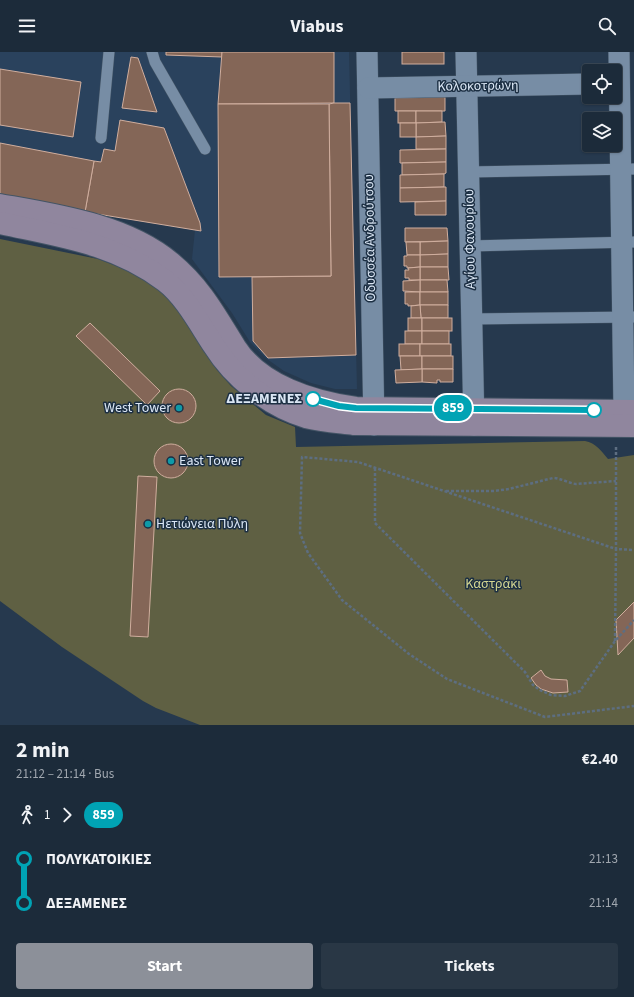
<!DOCTYPE html>
<html lang="en">
<head>
<meta charset="utf-8">
<style>
	body { margin:0; font-family:"Source Sans 3",sans-serif; background:#293745; color:#f1f3f6; height:100vh; display:flex; flex-direction:column; font-size:15px; white-space:nowrap }
	* { box-sizing:border-box; margin:0 }
	p { font-size:13px; color:#a0a7af }
	.icon { flex:none; width:22px; height:22px; fill:none; stroke:currentColor; stroke-width:2; stroke-linecap:round; stroke-linejoin:round }
	.map { position:relative; height:673px; overflow:hidden }
	.side { display:flex; flex-direction:column; background:#1c2b3a; flex:1 }
	.side>* { flex:none }
	.badge { padding:0 8px; border-radius:13px; font-size:14px; line-height:26px }
	.buttons { position:absolute; left:582px; top:12px; display:grid; gap:8px }
	.buttons a { display:grid; place-items:center; width:40px; height:40px; border-radius:4px; background:#1c2b3a; box-shadow:0 1px 3px #0004,0 0 0 1px #3a4754; font-size:20px }
	.map>.badge { position:absolute; translate:-50% -50%; box-shadow:0 0 0 2px #fff }
	.legs { display:flex; align-items:center; gap:6px; height:44px; padding:0 16px; font-size:13px }
	.legs p { margin-inline-start:auto }
	.head { display:flex; align-items:center; justify-content:space-between; height:68px; padding:0 16px }
	h1 { font-size:22px; font-weight:700; line-height:30px }
	.cta { display:flex; gap:8px; margin-top:auto; padding:8px 16px }
	.cta a { flex:1; height:46px; border-radius:4px; background:#8c9099; color:#fff; font-size:16px; font-weight:700; line-height:46px; text-align:center }
	.cta a+a { background:#293745; color:#f1f3f6 }
	ul { padding:0 16px; list-style:none }
	li { display:flex; align-items:center; gap:14px; height:44px; font-size:15px }
	li i { display:grid; place-items:center; width:6px; height:100%; margin:0 5px; background:currentColor }
	li i::after { content:''; width:10px; height:10px; margin:-5px; border:3px solid; border-radius:50%; background:#1c2b3a }
	li p { margin-inline-start:auto }
	li:first-child i { background:linear-gradient(#0000 50%,currentColor 0) }
	li:last-child i { background:linear-gradient(currentColor 50%,#0000 0) }
	header { display:flex; justify-content:space-between; align-items:center; height:52px; padding:0 16px; background:#1c2b3a; font-size:18px; font-weight:700 }
	.map>svg:first-child { display:block }
	.built { fill:#2a425d }
	.green { fill:#5f6043 }
	.building { fill:#846657; stroke:#d0ae9e }
	.lines { fill:none; stroke-linecap:round; stroke-linejoin:round }
	.lane-casing { stroke:#435465; stroke-width:12 }
	.street-casing { stroke:#435465; stroke-width:22 }
	.secondary-casing { stroke:#435465; stroke-width:24 }
	.path { stroke:#5d6e81; stroke-width:2.5; stroke-dasharray:3 2; stroke-linecap:butt }
	.lane { stroke:#778da5; stroke-width:11 }
	.street { stroke:#778da5; stroke-width:21 }
	.secondary { stroke:#90869e; stroke-width:22 }
	.line-1-casing { stroke:#fff; stroke-width:9 }
	.line-1 { stroke:#00a3b4; stroke-width:6 }
	.stop-1-dot { fill:#fff; stroke:#00a3b4; stroke-width:2 }
	.culture-dot { fill:#0f9aa8; stroke:#1c2f43; stroke-width:1.5 }
	.labels { text-anchor:middle; dominant-baseline:central; stroke-width:3; stroke-linejoin:round; paint-order:stroke }
	.street-label { font-size:14px; fill:#dbe7f5; stroke:#1c2f43 }
	.stop-label { font-size:14px; font-weight:bold; fill:#dbe7f5; stroke:#1c2f43; text-anchor:end }
	.poi-label { font-size:14px; fill:#dbe7f5; stroke:#1c2f43; text-anchor:start }
	.park-label { font-size:14px; fill:#d5d792; stroke:#1c2f43 }
</style>
</head>
<body>
<header><svg class="icon" aria-label="menu" viewBox="0 0 24 24"><path d="M4 6h16M4 12h16M4 18h16"/></svg>Viabus<svg class="icon" aria-label="search" viewBox="0 0 24 24"><circle cx="10" cy="10" r="6"/><path d="M15 15l6 6"/></svg></header>
<div class="map">
<svg width="634" height="673" viewBox="0 0 634 673">
	<rect width="100%" height="100%" fill="#26394e"/>
	<polygon class="built" points="0,0 349,0 357,337 335,337 311,331 284,319 267,307 250,290 232,261 192,207 195,178 85,160 0,142"/>
	<path class="green" d="M0 187 98 207 132 220 162 240 173 251 217 318 231 334 266 363 295 375 296 395 585 389C596 391 601 399 608 407L634 403V673H200L156 656 143 649 62 595 0 549Z"/>
	<g class="building">
		<polygon points="166,0 222,0 222,5 166,3"/>
		<polygon points="222,0 334,0 334,51 218,52"/>
		<rect x="402" y="0" width="42" height="12"/>
		<polygon points="131,5 138,6 157,60 122,56"/>
		<polygon points="0,17 81,30 73,85 0,73"/>
		<polygon points="445,45 445,59 395,59 395,46"/>
		<polygon points="334,51 350,51 356,303 268,306 253,289 252,225 331,224 329,52"/>
		<polygon points="218,52 329,52 331,224 219,225"/>
		<rect x="398" y="59" width="18" height="12"/>
		<polygon points="416,59 442,59 442,70 416,71"/>
		<polygon points="120,68 164,76 200,171 201,179 85,160 94,109 101,110 104,97 115,99"/>
		<polygon points="445,70 446,84 416,85 416,71"/>
		<rect x="400" y="71" width="16" height="14"/>
		<polygon points="446,84 446,97 416,97 416,85"/>
		<polygon points="0,91 94,109 85,160 0,142"/>
		<polygon points="446,97 446,110 400,111 400,98"/>
		<polygon points="446,110 446,121 444,122 402,123 402,111"/>
		<polygon points="444,122 444,135 400,136 400,123"/>
		<polygon points="446,135 446,149 400,150 400,136"/>
		<polygon points="446,149 446,163 415,163 415,150"/>
		<polygon points="405,176 447,176 448,189 405,190"/>
		<polygon points="448,189 448,202 420,203 420,190"/>
		<polygon points="406,190 420,190 420,203 407,203"/>
		<polygon points="448,202 448,215 420,215 420,203"/>
		<polygon points="407,203 420,203 420,215 407,216 407,214 404,214 404,204 407,204"/>
		<polygon points="420,215 448,215 449,228 420,228"/>
		<polygon points="420,215 420,228 409,228 409,226 405,226 405,218 409,218 408,216"/>
		<polygon points="420,228 447,228 448,240 420,240"/>
		<polygon points="420,228 420,240 403,239 403,229"/>
		<polygon points="405,240 420,240 420,253 408,254 408,252 405,252"/>
		<rect x="420" y="240" width="28" height="13"/>
		<polygon points="420,253 448,253 448,266 421,266"/>
		<polygon points="420,253 421,266 411,266 411,254"/>
		<rect x="408" y="266" width="14" height="13"/>
		<rect x="422" y="266" width="30" height="13"/>
		<polygon points="90,271 160,339 147,353 76,284"/>
		<rect x="405" y="279" width="17" height="13"/>
		<rect x="422" y="279" width="27" height="13"/>
		<rect x="399" y="292" width="21" height="12"/>
		<rect x="420" y="292" width="31" height="12"/>
		<polygon points="400,304 422,304 422,317 401,318"/>
		<rect x="422" y="304" width="31" height="13"/>
		<polygon points="422,317 453,317 453,330 440,330 440,328 437,328 437,331 422,330"/>
		<polygon points="422,317 422,330 396,331 395,318"/>
		<circle cx="179" cy="354" r="17"/>
		<circle cx="171" cy="409" r="17"/>
		<polygon points="138,424 157,425 148,585 130,584"/>
		<polygon points="634,550 634,586 618,603 616,568"/>
		<polygon points="541,618 545,624 551,627 567,628 568,640 553,641 541,637 536,633 531,626"/>
	</g>
	<g class="lines">
		<defs>
			<g id="lane">
				<polyline points="152,0 155,10 205,97"/>
				<polyline points="101,86 109,0"/>
				<polyline points="468,120 634,117"/>
				<polyline points="470,194 634,190"/>
				<polyline points="471,267 634,265"/>
			</g>
			<g id="street">
				<polyline points="367,0 374,373"/>
				<polyline points="466,0 474,373"/>
				<polyline points="619,0 624,359"/>
				<polyline points="368,36 589,32"/>
			</g>
			<g id="secondary">
				<path d="M0 153C56 163 126 173 171 211 201 236 215 263 235 295 260 334 313 350 356 356L634 359"/>
				<path d="M0 171C59 184 115 191 165 229 185 244 200 273 214 294 234 326 269 354 306 365 322 369 338 370 354 372L634 374"/>
			</g>
		</defs>
		<use href="#lane" class="lane-casing"/>
		<use href="#street" class="street-casing"/>
		<use href="#secondary" class="secondary-casing"/>
		<g class="path">
			<polyline points="616,395 616,497 358,410 302,405 300,481 308,501 342,548 409,602 447,627 545,665 634,654"/>
			<polyline points="375,416 375,471 525,620 533,633 540,638 551,643 565,644 580,639 615,589 634,568"/>
			<path d="M446 439H494L509 437 553 426C561 426 568 431 576 432L616 429"/>
			<polyline points="615,589 616,497 634,498"/>
		</g>
		<use href="#lane" class="lane"/>
		<use href="#street" class="street"/>
		<use href="#secondary" class="secondary"/>
	</g>
	<g class="lines">
		<defs>
			<polyline id="line-1" points="313,347 339,354 356,356 594,358"/>
		</defs>
		<use href="#line-1" class="line-1-casing"/>
		<use href="#line-1" class="line-1"/>
	</g>
	<g class="stop-1-dot">
		<circle cx="313" cy="347" r="7"/>
		<circle cx="594" cy="358" r="7"/>
	</g>
	<g class="culture-dot">
		<circle cx="179" cy="356" r="4"/>
		<circle cx="171" cy="409" r="4"/>
		<circle cx="148" cy="472" r="4"/>
	</g>
	<g class="labels">
		<g class="street-label">
			<text transform="translate(478 34) rotate(-1)">Κολοκοτρώνη</text>
			<text transform="translate(370 186) rotate(-91)">Οδυσσέα Ανδρούτσου</text>
			<text transform="translate(470 187) rotate(-91)">Αγίου Φανουρίου</text>
		</g>
		<g class="stop-label">
			<text x="302" y="347">ΔΕΞΑΜΕΝΕΣ</text>
		</g>
		<g class="poi-label">
			<text x="171" y="356" text-anchor="end">West Tower</text>
			<text x="179" y="409">East Tower</text>
			<text x="156" y="472">Ηετιώνεια Πύλη</text>
		</g>
		<g class="park-label">
			<text x="493" y="532">Καστράκι</text>
		</g>
	</g>
</svg>
<div class="buttons">
<a><svg class="icon" aria-label="locate" viewBox="0 0 24 24"><circle cx="12" cy="12" r="6"/><path d="M12 2v4M12 18v4M2 12h4M18 12h4"/></svg></a>
<a><svg class="icon" aria-label="layers" viewBox="0 0 24 24"><path d="M12 4l9 5-9 5-9-5zM3 14l9 5 9-5"/></svg></a>
</div>
<b class="badge" style="left:453px;top:356px;background:#00a3b4;color:#fff">859</b>
</div>
<section class="side">
<div class="head"><div><h1>2 min</h1><p>21:12 – 21:14 · Bus</p></div><b>€2.40</b></div>
<div class="legs"><svg class="icon" aria-label="walk" viewBox="0 0 24 24"><circle cx="13" cy="4" r="2"/><path d="M13 8l-2 6 4 7M11 14l-3 7M7 12l3-4h3l4 4"/></svg>1<svg class="icon" aria-label="forward" viewBox="0 0 24 24"><path d="M9 5l7 7-7 7"/></svg><b class="badge" style="background:#00a3b4;color:#fff">859</b></div>
<ul>
<li><i style="color:#00a3b4"></i><b>ΠΟΛΥΚΑΤΟΙΚΙΕΣ</b><p>21:13</p></li>
<li><i style="color:#00a3b4"></i><b>ΔΕΞΑΜΕΝΕΣ</b><p>21:14</p></li>
</ul>
<div class="cta"><a>Start</a><a>Tickets</a></div>
</section>
</body>
</html>
